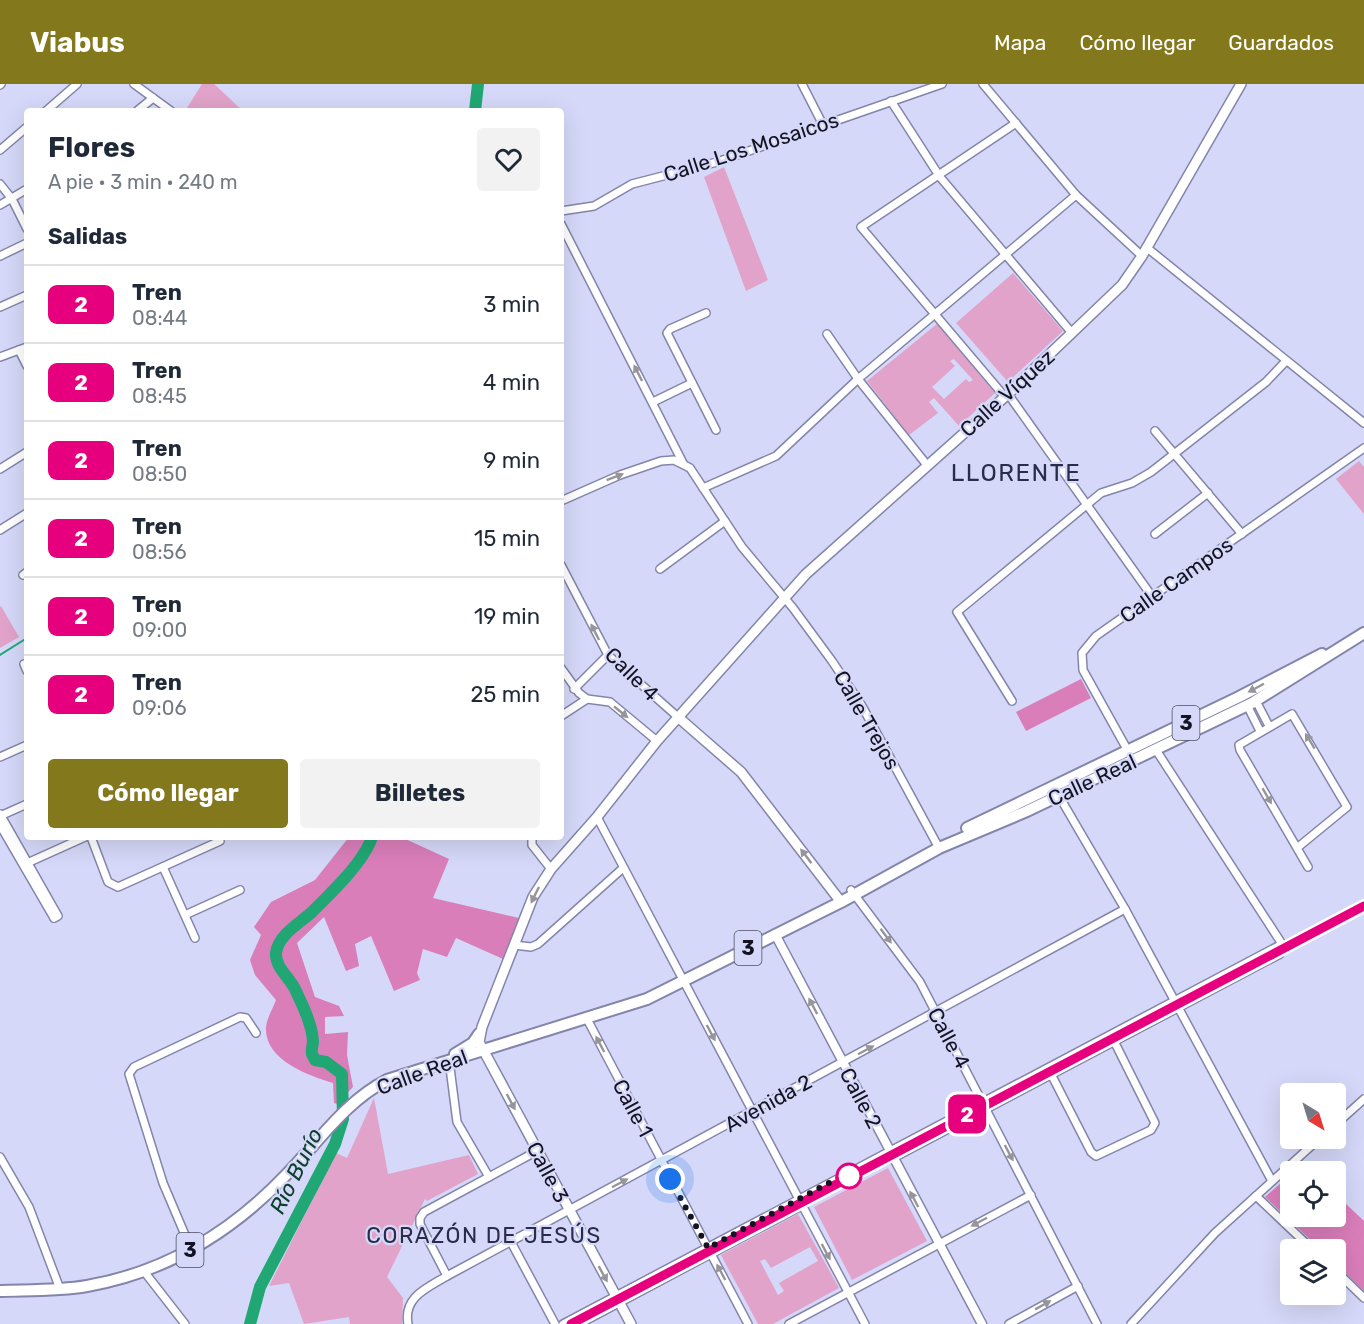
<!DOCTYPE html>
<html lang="es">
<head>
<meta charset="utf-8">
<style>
	body { margin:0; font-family:Rubik,sans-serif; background:#f2f2f3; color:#1f2937; height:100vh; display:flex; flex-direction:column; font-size:22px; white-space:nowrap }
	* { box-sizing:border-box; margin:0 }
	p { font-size:20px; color:#747a83 }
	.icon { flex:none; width:33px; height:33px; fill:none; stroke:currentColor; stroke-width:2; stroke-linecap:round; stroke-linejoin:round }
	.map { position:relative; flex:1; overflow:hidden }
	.sheet { position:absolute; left:24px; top:24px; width:540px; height:732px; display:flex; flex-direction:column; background:#fff; border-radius:6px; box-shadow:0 6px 24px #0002 }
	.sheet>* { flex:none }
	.badge { padding:0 12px; border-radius:9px; font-size:21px; line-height:39px }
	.needle { width:39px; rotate:142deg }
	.tools { position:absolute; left:1280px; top:999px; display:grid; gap:12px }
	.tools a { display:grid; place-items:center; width:66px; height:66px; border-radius:6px; background:#fff; box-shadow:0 6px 24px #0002; font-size:30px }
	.you { position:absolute; width:30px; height:30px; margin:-15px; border:4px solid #fff; border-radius:50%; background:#1a73e8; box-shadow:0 0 0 9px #1a73e833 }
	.map>.badge { position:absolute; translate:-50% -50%; box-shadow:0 0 0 3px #fff }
	h2 { padding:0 24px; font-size:22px; line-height:54px }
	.round { display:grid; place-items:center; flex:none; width:63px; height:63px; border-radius:6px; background:#f2f2f3 }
	.head { display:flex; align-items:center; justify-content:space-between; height:102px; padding:0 24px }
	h1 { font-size:28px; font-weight:700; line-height:45px }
	.cta { display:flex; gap:12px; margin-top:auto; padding:12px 24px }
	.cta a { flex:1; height:69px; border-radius:6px; background:#84781d; color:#fff; font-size:24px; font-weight:700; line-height:69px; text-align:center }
	.cta a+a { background:#f2f2f3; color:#1f2937 }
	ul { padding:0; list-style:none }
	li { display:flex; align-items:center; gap:18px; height:78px; padding:0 24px; border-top:2px solid #e0e1e3 }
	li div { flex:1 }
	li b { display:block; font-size:22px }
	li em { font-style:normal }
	li .badge { min-width:66px; font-weight:700; text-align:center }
	header { display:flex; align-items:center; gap:36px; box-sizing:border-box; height:84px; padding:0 30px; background:#84781d; color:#fff }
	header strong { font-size:28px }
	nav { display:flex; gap:33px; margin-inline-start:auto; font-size:21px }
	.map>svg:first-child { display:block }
	.green { fill:#e1a3c9; fill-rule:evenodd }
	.forest { fill:#da7eba }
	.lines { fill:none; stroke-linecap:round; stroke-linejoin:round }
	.stream { stroke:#20a774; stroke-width:2 }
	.river { stroke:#20a774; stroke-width:12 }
	.minor-casing { stroke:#8385aa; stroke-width:10 }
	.tertiary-casing { stroke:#8385aa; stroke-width:11 }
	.secondary-casing { stroke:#8385aa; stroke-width:12 }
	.primary-casing { stroke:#8385aa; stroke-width:14 }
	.minor { stroke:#fff; stroke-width:7 }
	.tertiary { stroke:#fff; stroke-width:8 }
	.secondary { stroke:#fff; stroke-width:9 }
	.primary { stroke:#fff; stroke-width:10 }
	.rail { stroke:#494a5d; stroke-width:2 }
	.oneway { fill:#95959b }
	.line-casing { stroke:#fff; stroke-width:14 }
	.line { stroke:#e6007e; stroke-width:9 }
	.walk { stroke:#131321; stroke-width:6; stroke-dasharray:0 10.8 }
	.stop-dot { fill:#fff; stroke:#e6007e; stroke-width:3 }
	.labels { text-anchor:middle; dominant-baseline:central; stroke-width:4.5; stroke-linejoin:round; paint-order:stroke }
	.shield { fill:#d5d8f8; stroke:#4d4e62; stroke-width:1.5 }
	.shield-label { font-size:20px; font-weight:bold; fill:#131321 }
	.street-label { font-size:21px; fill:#131321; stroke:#d5d8f8 }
	.water-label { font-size:22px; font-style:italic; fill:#0c402b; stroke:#d5d8f8 }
	.neighbourhood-label { font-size:22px; letter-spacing:1.5px; fill:#2b2c4b; stroke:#d5d8f8 }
	.quarter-label { font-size:24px; letter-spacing:1.5px; fill:#2b2c4b; stroke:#d5d8f8 }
</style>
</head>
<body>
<header>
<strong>Viabus</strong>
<nav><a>Mapa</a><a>Cómo llegar</a><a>Guardados</a></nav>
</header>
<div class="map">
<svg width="1364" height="1240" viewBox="0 0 1364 1240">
	<rect width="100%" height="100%" fill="#d5d8f8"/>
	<g class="green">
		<polygon points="202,0 214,0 243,27 185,27"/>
		<polygon points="724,83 768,196 746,207 704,93"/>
		<polygon points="1013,189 1063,247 1008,298 956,239"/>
		<path d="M937 240 995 309 959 342 934 314 929 318 938 329 909 351 867 297ZM954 275 973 296 969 298 966 295 944 315 932 303 955 282 950 277Z"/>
		<polygon points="1359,377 1364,383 1364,430 1336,395"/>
		<polygon points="1,522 19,553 0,564 0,523"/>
		<polygon points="374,1014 388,1090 469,1071 478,1090 427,1117 425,1115 387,1193 403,1214 402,1240 350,1240 349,1233 304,1240 289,1199 269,1202 336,1069 347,1074"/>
		<polygon points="888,1084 927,1157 852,1196 814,1123"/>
		<path d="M798 1130 839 1204 773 1240H758L721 1171ZM810 1163 818 1177 779 1199 784 1207 778 1211 760 1177 765 1175 771 1184Z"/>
	</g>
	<g class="forest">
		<polygon points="1081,595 1091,614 1026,647 1016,628"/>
		<path d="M349 753H401L449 775 433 814 519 834 503 875 456 854 447 873 423 865 417 889 420 896 394 907 371 852 355 860 359 882 346 887 324 833 297 859 315 913 339 922 344 932 325 933V950L348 948 347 971 353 1003 337 1020 334 1019 333 999C308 991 264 976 266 943 267 934 273 924 276 916L255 891 250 876 261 851 254 843 271 818 315 796Z"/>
		<polygon points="1290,1091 1290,1132 1335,1132 1335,1117 1341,1123 1345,1119 1364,1137 1364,1207 1335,1179 1335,1166 1320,1165 1265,1113"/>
	</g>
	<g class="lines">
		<polyline class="stream" points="0,571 27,554"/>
		<g class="river">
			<polyline points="475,27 478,0"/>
			<path d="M250 1240 260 1203 335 1060 343 1035 342 990 326 978 315 976 312 970C311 965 313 962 313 957 312 940 302 920 295 905 289 893 275 883 276 869 278 851 300 839 312 828 331 809 364 778 372 753"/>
		</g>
		<defs>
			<g id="minor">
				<polyline points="134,0 171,27"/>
				<polyline points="802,0 822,39"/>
				<polyline points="983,0 1076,111 1142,172"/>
				<polyline points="0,1 1,0"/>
				<polyline points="891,17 940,93 1072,249"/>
				<polyline points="46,27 77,0"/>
				<polyline points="137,27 153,14"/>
				<polyline points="0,66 27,43"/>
				<polyline points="0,100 12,115 27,145"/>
				<polyline points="0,121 27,105"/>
				<polyline points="561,127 594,122 632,100 717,78 942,0"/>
				<polyline points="561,140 683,379"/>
				<polyline points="1146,163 1364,339"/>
				<polyline points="0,172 27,159"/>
				<polyline points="0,223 27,211"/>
				<polyline points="706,229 670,245 667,249 716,346"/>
				<polyline points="827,250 858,295 927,381"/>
				<polyline points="19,266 27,282"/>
				<polyline points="0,273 27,263"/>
				<polyline points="1008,310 1151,511"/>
				<polyline points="1005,313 861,143 1016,39"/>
				<polyline points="653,318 692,299"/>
				<polyline points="1155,347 1242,450"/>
				<polyline points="0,385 27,368"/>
				<polyline points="703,404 776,372 858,295 1076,111"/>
				<polyline points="561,417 620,391 661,377 674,376 690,384 742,463 793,524 832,577 862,622 939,764"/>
				<polyline points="0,446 27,429"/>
				<polyline points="1155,450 1208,409"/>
				<polyline points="561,481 608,571 679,634"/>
				<polyline points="660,485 725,437"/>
				<polyline points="23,491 27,488"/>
				<polyline points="24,580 27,587"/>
				<polyline points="561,584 579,609 587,615 610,618 657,657"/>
				<polyline points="574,605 608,571"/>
				<polyline points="1012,617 957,528 1101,409 1132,399 1151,388 1266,298 1286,277"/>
				<polyline points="1256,617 1269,642"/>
				<polyline points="1247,621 1260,647"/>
				<polyline points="561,632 587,615"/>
				<polyline points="1156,666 1282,860"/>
				<polyline points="1128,667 1083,586 1082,569 1096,552 1364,364"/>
				<polyline points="0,673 27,661"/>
				<polyline points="1059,712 1125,825 1272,1097"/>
				<polyline points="0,730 58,832 54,834"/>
				<polyline points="0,732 27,720"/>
				<polyline points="597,733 865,1240"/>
				<polyline points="0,741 54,834"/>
				<polyline points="91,753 108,798 118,803 220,757"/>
				<polyline points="532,753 532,761 551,785"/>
				<polyline points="1297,764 1347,723 1292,630 1239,661 1240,666 1308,783"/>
				<polyline points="25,780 85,753"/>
				<polyline points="163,783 195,854"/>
				<polyline points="851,806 920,898 1097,1240"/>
				<polyline points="185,831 240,806"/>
				<polyline points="514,861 531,863 538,860 622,785"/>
				<polyline points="587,935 748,1240"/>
				<polyline points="449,976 457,1038 489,1093"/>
				<polyline points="1050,988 1091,1068 1096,1072 1151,1046 1155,1039 1113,955"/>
				<polyline points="1335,1041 1364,1015"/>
				<polyline points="0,1073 29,1123 60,1205"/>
				<polyline points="893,1074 1280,870 1282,860"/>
				<polyline points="1256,1112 1313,1166"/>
				<polyline points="511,1158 555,1240"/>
				<polyline points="191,1165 163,1099 129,990 134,983 240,933 246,934 256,949"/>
				<polyline points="143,1186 185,1240"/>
				<polyline points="1335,1186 1364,1214"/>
				<polyline points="447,1192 420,1140 420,1134 424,1128 537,1067"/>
				<path d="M408 1240C403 1213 427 1204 447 1192L1125 825"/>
				<polyline points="563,1240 1282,860"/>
				<polyline points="579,1240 801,1122"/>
				<polyline points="789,1240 1031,1111"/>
				<polyline points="1009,1240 1078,1202"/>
				<polyline points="1131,1240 1215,1149 1320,1054"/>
			</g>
			<polyline id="tertiary" points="775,850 982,1240"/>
			<g id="secondary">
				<polyline points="679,634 741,688 841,818"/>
				<polyline points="631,1240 479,958 482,943 533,813 551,785 597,733 657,657 806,490 1008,310 1122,201 1142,172 1241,0"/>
			</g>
			<g id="primary">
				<polyline points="967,744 1239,613 1322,570"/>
				<polyline points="455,970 473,959 479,950"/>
				<path d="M0 1207C29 1206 58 1207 87 1202 167 1188 232 1148 287 1090 319 1057 346 1017 387 996L647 915 841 818 939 764 1027 727 1252 619 1364 549"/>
			</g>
		</defs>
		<use href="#minor" class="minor-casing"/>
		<use href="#tertiary" class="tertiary-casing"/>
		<use href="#secondary" class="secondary-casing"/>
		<use href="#primary" class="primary-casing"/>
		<use href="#minor" class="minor"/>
		<use href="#tertiary" class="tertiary"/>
		<use href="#secondary" class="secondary"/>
		<use href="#primary" class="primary"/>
		<polyline class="rail" points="571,1240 1364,822"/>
	</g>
	<defs><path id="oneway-solid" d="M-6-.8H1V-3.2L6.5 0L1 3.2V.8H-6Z" transform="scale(1.5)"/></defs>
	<g class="oneway">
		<use href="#oneway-solid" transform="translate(638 289) rotate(-117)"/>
		<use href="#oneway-solid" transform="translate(615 393) rotate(-21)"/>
		<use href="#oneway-solid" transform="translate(595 548) rotate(-117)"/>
		<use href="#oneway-solid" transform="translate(1256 604) rotate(152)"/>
		<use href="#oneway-solid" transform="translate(621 628) rotate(39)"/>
		<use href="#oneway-solid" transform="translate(1310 657) rotate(-121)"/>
		<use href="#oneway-solid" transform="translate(1267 712) rotate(60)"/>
		<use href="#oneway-solid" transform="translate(806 772) rotate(-127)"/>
		<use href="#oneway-solid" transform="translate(535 811) rotate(116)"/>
		<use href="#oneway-solid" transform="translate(886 852) rotate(53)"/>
		<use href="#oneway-solid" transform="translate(813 922) rotate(-118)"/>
		<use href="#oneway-solid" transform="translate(711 949) rotate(62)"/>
		<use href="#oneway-solid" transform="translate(600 960) rotate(-118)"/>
		<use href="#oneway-solid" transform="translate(866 966) rotate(-28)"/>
		<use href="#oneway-solid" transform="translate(511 1018) rotate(62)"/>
		<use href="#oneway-solid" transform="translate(1009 1069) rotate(62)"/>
		<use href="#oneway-solid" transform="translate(620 1099) rotate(-28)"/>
		<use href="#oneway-solid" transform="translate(914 1115) rotate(-118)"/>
		<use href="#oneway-solid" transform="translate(979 1138) rotate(152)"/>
		<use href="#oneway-solid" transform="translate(826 1168) rotate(62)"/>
		<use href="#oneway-solid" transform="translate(721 1188) rotate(-118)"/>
		<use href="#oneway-solid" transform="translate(603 1190) rotate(61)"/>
		<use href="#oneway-solid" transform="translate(1043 1221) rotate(-29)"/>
	</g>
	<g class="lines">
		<defs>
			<polyline id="line" points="571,1240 1364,822"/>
		</defs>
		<use href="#line" class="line-casing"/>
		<use href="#line" class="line"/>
		<polyline class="walk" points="670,1095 708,1164 853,1086 849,1092"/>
	</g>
	<circle class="stop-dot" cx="849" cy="1092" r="12"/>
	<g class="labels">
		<g class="shield">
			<rect x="1172.5" y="622" width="27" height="34" rx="4.5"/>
			<rect x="734.5" y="847" width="27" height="34" rx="4.5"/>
			<rect x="176.5" y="1149" width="27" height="34" rx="4.5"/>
		</g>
		<g class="shield-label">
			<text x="1186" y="639">3</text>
			<text x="748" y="864">3</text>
			<text x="190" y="1166">3</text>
		</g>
		<g class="street-label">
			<text transform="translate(751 63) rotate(-18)">Calle Los Mosaicos</text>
			<text transform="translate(1007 309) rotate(-42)">Calle Víquez</text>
			<text transform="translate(1176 496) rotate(-35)">Calle Campos</text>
			<text transform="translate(632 590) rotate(45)">Calle 4</text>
			<text transform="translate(867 636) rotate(60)">Calle Trejos</text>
			<text transform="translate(1092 696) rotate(-25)">Calle Real</text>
			<text transform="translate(949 954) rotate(62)">Calle 4</text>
			<text transform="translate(422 988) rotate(-20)">Calle Real</text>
			<text transform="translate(861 1014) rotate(62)">Calle 2</text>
			<text transform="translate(768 1019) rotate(-29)">Avenida 2</text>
			<text transform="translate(633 1024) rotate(62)">Calle 1</text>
			<text transform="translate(548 1088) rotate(62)">Calle 3</text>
		</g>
		<g class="water-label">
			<text transform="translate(296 1087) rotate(-64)">Río Burío</text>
		</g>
		<g class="neighbourhood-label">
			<text x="484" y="1151">CORAZÓN DE JESÚS</text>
		</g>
		<g class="quarter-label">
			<text x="1016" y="389">LLORENTE</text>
		</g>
	</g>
</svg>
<div class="tools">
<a><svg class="needle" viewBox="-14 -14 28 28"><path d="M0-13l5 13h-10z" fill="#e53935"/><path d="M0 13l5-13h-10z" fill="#747a83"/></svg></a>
<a><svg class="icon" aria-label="locate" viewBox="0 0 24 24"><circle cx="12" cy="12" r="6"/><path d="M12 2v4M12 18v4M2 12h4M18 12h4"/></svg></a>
<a><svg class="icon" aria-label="layers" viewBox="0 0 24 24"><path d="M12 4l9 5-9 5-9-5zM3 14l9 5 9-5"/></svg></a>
</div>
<div class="you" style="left:670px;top:1095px"></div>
<b class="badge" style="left:967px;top:1030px;background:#e6007e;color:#fff">2</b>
<section class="sheet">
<div class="head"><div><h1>Flores</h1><p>A pie · 3 min · 240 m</p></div><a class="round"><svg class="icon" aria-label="heart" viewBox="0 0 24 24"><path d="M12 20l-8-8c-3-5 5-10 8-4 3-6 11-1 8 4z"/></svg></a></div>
<h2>Salidas</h2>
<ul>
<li><span class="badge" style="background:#e6007e;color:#fff">2</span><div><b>Tren</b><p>08:44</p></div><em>3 min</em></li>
<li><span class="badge" style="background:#e6007e;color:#fff">2</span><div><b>Tren</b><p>08:45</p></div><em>4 min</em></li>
<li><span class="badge" style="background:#e6007e;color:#fff">2</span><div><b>Tren</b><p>08:50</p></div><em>9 min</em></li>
<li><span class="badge" style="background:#e6007e;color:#fff">2</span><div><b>Tren</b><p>08:56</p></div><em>15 min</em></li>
<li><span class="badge" style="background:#e6007e;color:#fff">2</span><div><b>Tren</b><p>09:00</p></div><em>19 min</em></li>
<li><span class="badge" style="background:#e6007e;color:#fff">2</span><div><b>Tren</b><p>09:06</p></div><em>25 min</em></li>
</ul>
<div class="cta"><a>Cómo llegar</a><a>Billetes</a></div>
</section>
</div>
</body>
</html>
